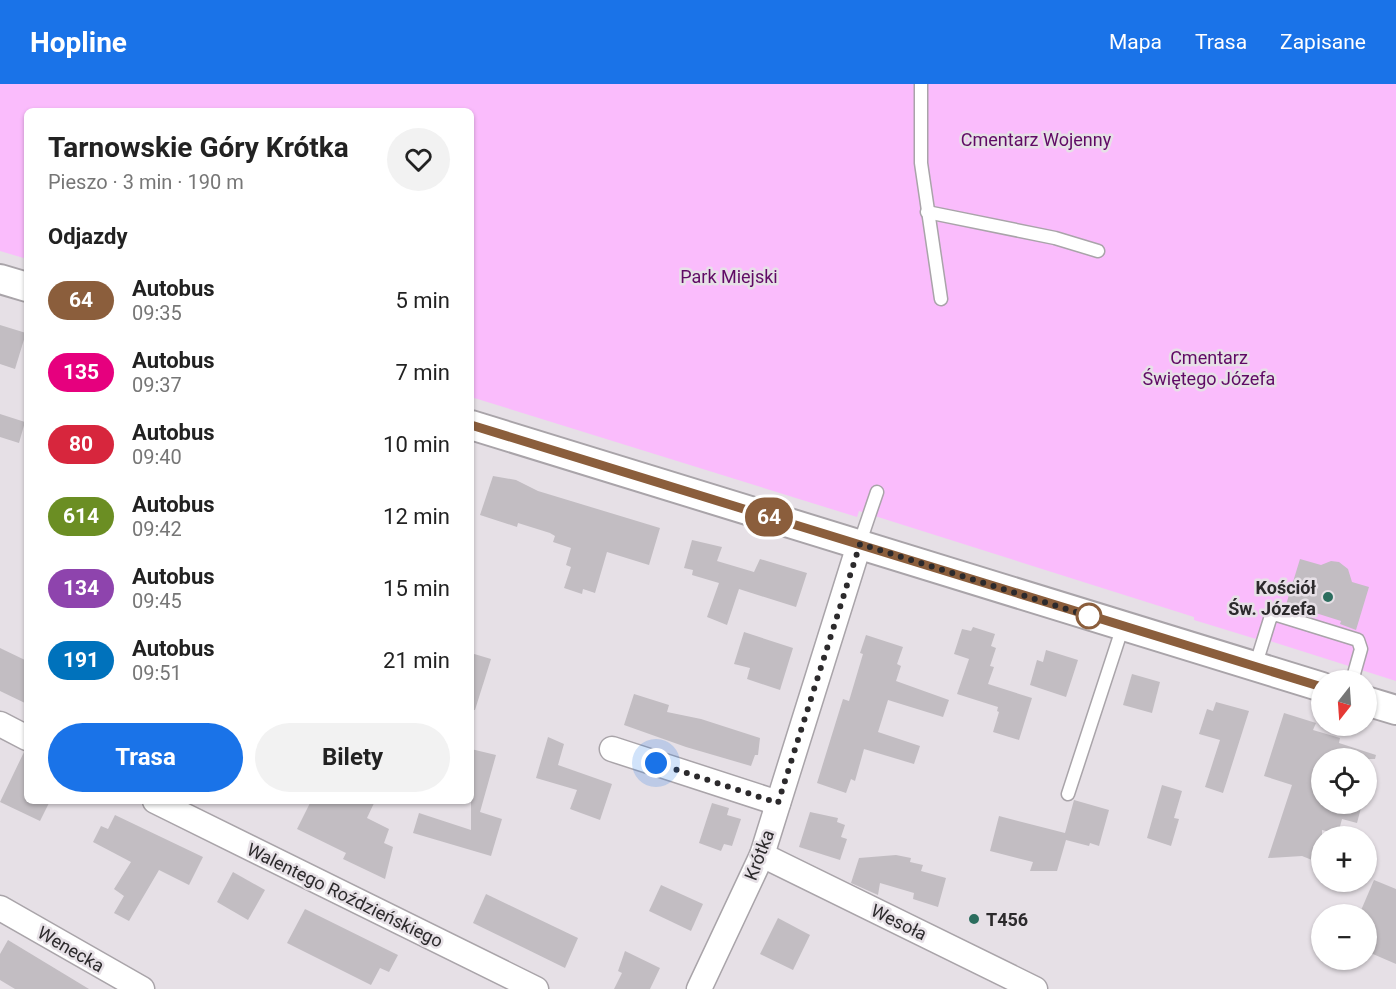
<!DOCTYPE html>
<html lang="pl">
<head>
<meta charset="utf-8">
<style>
	body { margin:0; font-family:Roboto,sans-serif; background:#f2f2f2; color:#222; height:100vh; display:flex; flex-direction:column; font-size:22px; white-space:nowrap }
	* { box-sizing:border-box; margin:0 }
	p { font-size:20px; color:#767676 }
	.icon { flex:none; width:33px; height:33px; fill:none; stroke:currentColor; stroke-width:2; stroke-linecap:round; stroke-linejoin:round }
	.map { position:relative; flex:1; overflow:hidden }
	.details { position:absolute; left:24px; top:24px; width:450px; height:696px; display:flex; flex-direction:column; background:#fff; border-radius:9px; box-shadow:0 2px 4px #0004 }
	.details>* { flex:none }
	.badge { padding:0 12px; border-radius:20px; font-size:21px; line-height:39px }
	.needle { width:39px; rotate:197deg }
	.controls { position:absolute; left:1311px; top:586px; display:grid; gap:12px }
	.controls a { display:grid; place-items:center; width:66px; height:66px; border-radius:50%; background:#fff; box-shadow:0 2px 4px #0004; font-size:30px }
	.you { position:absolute; width:30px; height:30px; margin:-15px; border:4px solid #fff; border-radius:50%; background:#1a73e8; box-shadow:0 0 0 9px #1a73e833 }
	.map>.badge { position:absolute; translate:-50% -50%; box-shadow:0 0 0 3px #fff }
	h2 { padding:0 24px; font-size:22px; line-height:54px }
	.round { display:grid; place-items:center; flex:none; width:63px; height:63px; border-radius:32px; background:#f2f2f2 }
	.overview { display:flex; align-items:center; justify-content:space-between; height:102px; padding:0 24px }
	h1 { font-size:28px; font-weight:700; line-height:45px }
	.primary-button { display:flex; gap:12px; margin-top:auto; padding:12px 24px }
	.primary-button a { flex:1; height:69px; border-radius:36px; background:#1a73e8; color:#fff; font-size:24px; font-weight:700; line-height:69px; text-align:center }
	.primary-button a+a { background:#f2f2f2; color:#222 }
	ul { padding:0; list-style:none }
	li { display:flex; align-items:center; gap:18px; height:72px; padding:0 24px }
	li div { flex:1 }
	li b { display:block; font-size:22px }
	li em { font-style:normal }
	li .badge { min-width:66px; font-weight:700; text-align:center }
	header { display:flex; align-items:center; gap:36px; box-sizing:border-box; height:84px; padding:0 30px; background:#1a73e8; color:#fff }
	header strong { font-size:28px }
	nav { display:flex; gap:33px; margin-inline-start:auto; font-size:21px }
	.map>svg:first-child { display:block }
	.green { fill:#fabcfc }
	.building { fill:#c2bdc2 }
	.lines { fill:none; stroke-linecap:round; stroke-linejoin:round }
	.service-casing { stroke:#a9a4a9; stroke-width:15 }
	.minor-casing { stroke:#a9a4a9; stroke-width:27 }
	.tertiary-casing { stroke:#a9a4a9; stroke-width:32 }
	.service { stroke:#fff; stroke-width:12 }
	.minor { stroke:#fff; stroke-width:24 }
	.tertiary { stroke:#fff; stroke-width:28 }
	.line-casing { stroke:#fff; stroke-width:14 }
	.line { stroke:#8b5e3c; stroke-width:9 }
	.walk { stroke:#2c2a2c; stroke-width:6; stroke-dasharray:0 10.8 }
	.poi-dot { fill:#2b6d5e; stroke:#e6e0e6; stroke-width:2 }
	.stop-dot { fill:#fff; stroke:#8b5e3c; stroke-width:3 }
	.labels { text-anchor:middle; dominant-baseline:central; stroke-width:5; stroke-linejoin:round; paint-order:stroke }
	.park-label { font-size:18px; fill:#600a65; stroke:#e6e0e6 }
	.poi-label { font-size:18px; font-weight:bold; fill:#2c2a2c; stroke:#e6e0e6; text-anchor:end }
	.street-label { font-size:18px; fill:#2c2a2c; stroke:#e6e0e6 }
</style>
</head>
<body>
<header>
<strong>Hopline</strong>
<nav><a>Mapa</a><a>Trasa</a><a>Zapisane</a></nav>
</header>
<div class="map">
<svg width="1396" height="905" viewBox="0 0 1396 905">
	<rect width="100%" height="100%" fill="#e6e0e6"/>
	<polygon class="green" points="0,0 1396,0 1396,597 1257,553 1256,555 1194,536 1194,533 859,427 857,433 471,313 471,27 27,27 27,175 0,167"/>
	<g class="building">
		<polygon points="0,241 26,249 15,285 0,280"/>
		<polygon points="0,330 25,338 19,359 0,353"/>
		<polygon points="493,392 516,396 538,407 660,444 649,481 607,468 595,509 583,505 582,510 564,504 571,483 566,481 571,464 553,458 555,452 550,449 518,439 517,443 480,431"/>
		<polygon points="692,456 722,463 717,477 754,488 760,475 807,489 796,523 739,505 727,541 707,533 719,499 692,491 693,486 684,484"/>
		<polygon points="1300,475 1321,481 1331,477 1339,478 1348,485 1352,498 1369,503 1356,546 1340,540 1341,537 1303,525 1302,529 1285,524"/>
		<polygon points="973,543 995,550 991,562 996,564 990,582 994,583 988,600 1032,614 1019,656 993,648 999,628 997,627 998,623 957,610 969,575 954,570 962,545 971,547"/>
		<polygon points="744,548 793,564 780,606 747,595 750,584 734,580"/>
		<polygon points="866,551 903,563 897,580 901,582 896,597 949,616 943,633 888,616 878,648 920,662 914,680 864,665 855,697 851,695 846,709 817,699 843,615 849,617 863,570 860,569"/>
		<polygon points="0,564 27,577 27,620 0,607"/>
		<polygon points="1046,566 1078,576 1066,613 1030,601 1037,576 1043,578"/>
		<polygon points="471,569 491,575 475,626 471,626"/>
		<polygon points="1132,590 1160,598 1152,629 1123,621"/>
		<polygon points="634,610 669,621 667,628 701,635 760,654 758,671 755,671 751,682 686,663 624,641"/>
		<polygon points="1216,618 1249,627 1223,709 1205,703 1220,656 1199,650 1207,625 1213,627"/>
		<polygon points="1284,629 1316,639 1313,646 1340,654 1339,659 1376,671 1375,675 1322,675 1322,720 1362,720 1357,739 1342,735 1338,750 1322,746 1322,780 1302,772 1268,774 1292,701 1264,692"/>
		<polygon points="548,653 564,660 558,681 612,700 600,736 570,725 577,706 536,694"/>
		<polygon points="471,665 496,671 480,728 502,735 491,772 413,749 419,729 471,746"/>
		<polygon points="24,668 27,668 27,717 50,717 40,737 0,718"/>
		<polygon points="1162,701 1182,707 1174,734 1179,735 1171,762 1147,754"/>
		<polygon points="1074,716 1109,726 1099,762 1090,759 1089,762 1066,756 1057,787 1030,787 1033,778 990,767 999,732 1065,749"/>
		<polygon points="311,717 375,717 367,734 389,745 384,759 393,763 385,795 343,775 346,769 297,745"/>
		<polygon points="712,719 729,724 727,731 741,735 732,762 724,760 721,767 699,759"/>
		<polygon points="810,728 838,734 837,738 845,741 841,753 847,755 840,776 799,763"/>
		<polygon points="115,731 203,773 189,801 159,786 129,837 114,829 124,812 114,805 131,778 93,758 101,742 108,745"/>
		<polygon points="896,771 911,774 910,778 923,781 921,787 946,794 938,823 913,815 914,809 880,799 878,811 851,799 859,774"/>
		<polygon points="233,788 265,806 248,836 217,818"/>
		<polygon points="1374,796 1396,805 1396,880 1366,867 1366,831 1359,831"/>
		<polygon points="661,801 703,820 691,847 649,827"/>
		<polygon points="486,810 578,854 565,884 473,839"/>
		<polygon points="305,825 398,871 389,888 380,884 371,901 287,859"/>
		<polygon points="778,834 810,851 793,886 760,870"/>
		<polygon points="8,856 89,905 15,905 0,896 0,870"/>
		<polygon points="625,867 660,884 650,905 614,905 622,889 618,887"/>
	</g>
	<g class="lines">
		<defs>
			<g id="service">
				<polyline points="921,0 921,79 941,215"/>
				<polyline points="927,128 1055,154 1098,167"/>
				<polyline points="859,461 877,408"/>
				<polyline points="1255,583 1270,535 1274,530 1358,556 1361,565 1352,597"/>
				<polyline points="1068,710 1123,542"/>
			</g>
			<g id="minor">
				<polyline points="0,640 27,654"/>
				<polyline points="612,665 778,719"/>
				<polyline points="155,717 536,905"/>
				<polyline points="762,771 1035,905"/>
				<polyline points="0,824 142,905"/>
				<polyline points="699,905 762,771 859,461"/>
			</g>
			<g id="tertiary">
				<polyline points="0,195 27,203"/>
				<polyline points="471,341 1322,603"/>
				<polyline points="1366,617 1396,626"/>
			</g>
		</defs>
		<use href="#service" class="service-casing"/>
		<use href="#minor" class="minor-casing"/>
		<use href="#tertiary" class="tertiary-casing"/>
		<use href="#service" class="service"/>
		<use href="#minor" class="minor"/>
		<use href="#tertiary" class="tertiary"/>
	</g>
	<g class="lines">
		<defs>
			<polyline id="line" points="471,341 1322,603"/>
		</defs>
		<use href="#line" class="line-casing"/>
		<use href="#line" class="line"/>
		<polyline class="walk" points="656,679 778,719 860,460 1089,532"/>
	</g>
	<g class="poi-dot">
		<circle cx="1328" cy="513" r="6"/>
		<circle cx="974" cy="835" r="6"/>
	</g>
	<circle class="stop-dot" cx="1089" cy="532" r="12"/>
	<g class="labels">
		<g class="park-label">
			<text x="1036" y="55">Cmentarz Wojenny</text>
			<text x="729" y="192">Park Miejski</text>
			<text x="1209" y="273">Cmentarz<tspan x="1209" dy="21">Świętego Józefa</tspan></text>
		</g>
		<g class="poi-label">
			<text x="1316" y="503">Kościół<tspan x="1316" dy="21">Św. Józefa</tspan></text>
			<text x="986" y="835" text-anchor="start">T456</text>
		</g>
		<g class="street-label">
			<text transform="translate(759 771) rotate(-69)">Krótka</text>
			<text transform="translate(345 811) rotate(26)">Walentego Roździeńskiego</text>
			<text transform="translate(899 838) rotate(26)">Wesoła</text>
			<text transform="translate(71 865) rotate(30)">Wenecka</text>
		</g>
	</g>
</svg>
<div class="controls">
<a><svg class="needle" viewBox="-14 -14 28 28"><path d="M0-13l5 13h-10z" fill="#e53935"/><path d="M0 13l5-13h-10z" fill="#767676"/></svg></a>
<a><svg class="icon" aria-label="locate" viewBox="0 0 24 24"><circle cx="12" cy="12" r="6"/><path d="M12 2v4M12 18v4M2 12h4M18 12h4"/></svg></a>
<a>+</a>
<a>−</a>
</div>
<div class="you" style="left:656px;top:679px"></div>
<b class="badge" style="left:769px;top:433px;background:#8b5e3c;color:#fff">64</b>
<section class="details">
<div class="overview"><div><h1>Tarnowskie Góry Krótka</h1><p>Pieszo · 3 min · 190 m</p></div><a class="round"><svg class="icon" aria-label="heart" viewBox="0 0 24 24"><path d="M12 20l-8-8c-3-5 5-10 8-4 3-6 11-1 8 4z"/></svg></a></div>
<h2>Odjazdy</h2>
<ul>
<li><span class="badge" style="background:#8b5e3c;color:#fff">64</span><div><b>Autobus</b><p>09:35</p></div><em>5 min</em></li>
<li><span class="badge" style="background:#e6007e;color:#fff">135</span><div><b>Autobus</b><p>09:37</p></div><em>7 min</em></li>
<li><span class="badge" style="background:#d7263d;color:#fff">80</span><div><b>Autobus</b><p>09:40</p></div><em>10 min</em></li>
<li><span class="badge" style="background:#6b8e23;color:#fff">614</span><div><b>Autobus</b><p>09:42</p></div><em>12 min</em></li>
<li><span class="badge" style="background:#8e44ad;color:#fff">134</span><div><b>Autobus</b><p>09:45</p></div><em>15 min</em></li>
<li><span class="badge" style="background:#0072bc;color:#fff">191</span><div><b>Autobus</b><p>09:51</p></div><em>21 min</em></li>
</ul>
<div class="primary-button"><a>Trasa</a><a>Bilety</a></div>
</section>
</div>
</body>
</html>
